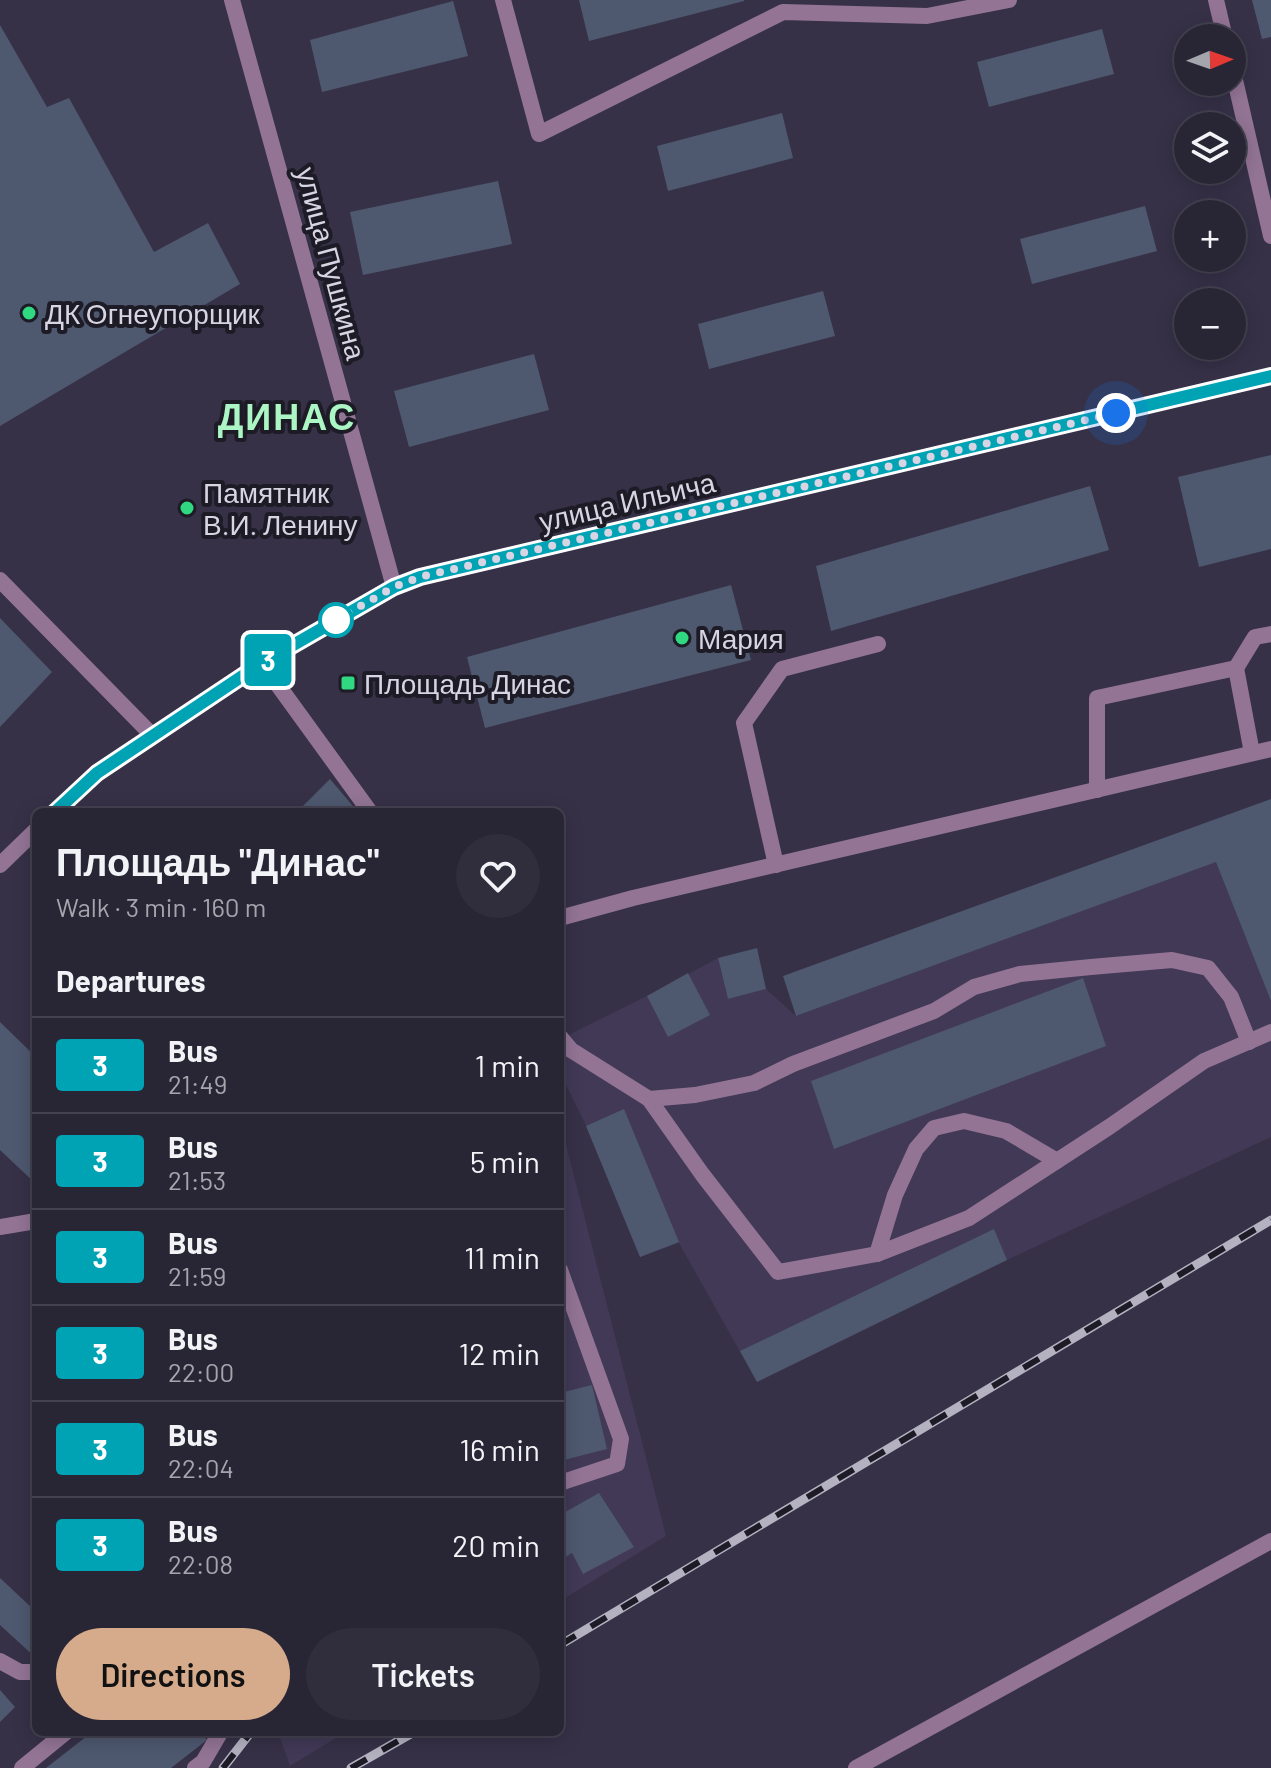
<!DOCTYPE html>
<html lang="en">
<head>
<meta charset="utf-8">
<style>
	body { margin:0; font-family:Barlow,sans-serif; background:#302d3d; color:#f1f3f6; height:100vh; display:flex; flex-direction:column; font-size:30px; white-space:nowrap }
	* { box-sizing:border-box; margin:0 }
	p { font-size:26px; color:#a5a5ad }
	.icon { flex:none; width:44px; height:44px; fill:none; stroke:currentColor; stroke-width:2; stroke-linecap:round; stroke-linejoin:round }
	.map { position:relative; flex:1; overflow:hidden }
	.details { position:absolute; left:32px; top:808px; width:532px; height:928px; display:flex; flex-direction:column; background:#282535; border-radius:12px; box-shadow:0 4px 20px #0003,0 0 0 2px #444250 }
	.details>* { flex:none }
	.badge { padding:0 16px; border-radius:6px; font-size:28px; line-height:52px }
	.needle { width:52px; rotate:88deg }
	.fabs { position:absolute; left:1174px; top:24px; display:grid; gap:16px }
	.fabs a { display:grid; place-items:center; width:72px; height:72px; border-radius:50%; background:#282535; box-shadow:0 4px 20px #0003,0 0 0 2px #444250; font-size:40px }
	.you { position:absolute; width:40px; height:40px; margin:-20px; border:6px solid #fff; border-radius:50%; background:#1a73e8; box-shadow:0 0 0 12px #1a73e833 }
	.map>.badge { position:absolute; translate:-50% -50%; box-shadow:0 0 0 4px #fff }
	h2 { padding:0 24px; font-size:30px; line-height:72px }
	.round { display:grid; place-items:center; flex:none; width:84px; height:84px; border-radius:42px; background:#302d3d }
	.head { display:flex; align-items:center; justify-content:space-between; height:136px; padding:0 24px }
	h1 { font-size:38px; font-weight:600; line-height:60px }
	.button { display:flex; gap:16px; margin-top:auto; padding:16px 24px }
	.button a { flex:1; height:92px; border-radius:48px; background:#d6ab8b; color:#111; font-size:32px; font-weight:600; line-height:92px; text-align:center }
	.button a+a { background:#302d3d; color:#f1f3f6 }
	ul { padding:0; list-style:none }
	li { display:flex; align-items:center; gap:24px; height:96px; padding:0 24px; border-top:2px solid #444250 }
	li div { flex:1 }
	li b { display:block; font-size:30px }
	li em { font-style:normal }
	li .badge { min-width:88px; font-weight:700; text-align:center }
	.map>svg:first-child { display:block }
	.built { fill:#413956 }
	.building { fill:#4e586f }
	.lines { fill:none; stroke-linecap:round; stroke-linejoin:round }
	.service { stroke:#937495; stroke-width:16 }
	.minor { stroke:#937495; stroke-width:16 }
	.tertiary { stroke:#937495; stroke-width:16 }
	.rail-casing { stroke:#b4b1c1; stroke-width:9 }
	.rail { stroke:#1d1b25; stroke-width:6; stroke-dasharray:18; stroke-linecap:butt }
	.line-casing { stroke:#fff; stroke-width:18 }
	.line { stroke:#00a3b4; stroke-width:12 }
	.walk { stroke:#d7d4e3; stroke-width:8; stroke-dasharray:0 14.4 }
	.poi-dot { fill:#30d882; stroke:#1d1b25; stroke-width:3 }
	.stop-dot { fill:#fff; stroke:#00a3b4; stroke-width:4 }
	.labels { text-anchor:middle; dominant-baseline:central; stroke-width:8; stroke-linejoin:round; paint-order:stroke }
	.street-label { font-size:28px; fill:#d7d4e3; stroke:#1d1b25 }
	.poi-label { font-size:28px; fill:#d7d4e3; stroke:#1d1b25; text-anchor:start }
	.district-label { font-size:36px; font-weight:bold; letter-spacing:2px; fill:#acf6c5; stroke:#1d1b25 }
</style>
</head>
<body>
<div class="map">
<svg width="1271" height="1768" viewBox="0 0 1271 1768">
	<rect width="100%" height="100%" fill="#363147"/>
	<g class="built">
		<polygon points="1271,841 1271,1137 1007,1260 757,1382 679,1243 640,1257 586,1126 560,1072 560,1041 572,1033 647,996 718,958 728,999 766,989 796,1016"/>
		<polygon points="560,1121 666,1536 560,1601"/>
		<polygon points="278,1732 346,1732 290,1766"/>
	</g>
	<g class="building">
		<polygon points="579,0 744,0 744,1 589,41"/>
		<polygon points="1252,0 1271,0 1271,37 1262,39"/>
		<polygon points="453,1 468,56 322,92 310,40"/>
		<polygon points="0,25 47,107 69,98 154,252 208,223 240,284 0,426"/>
		<polygon points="1102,29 1114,74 989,107 977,62"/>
		<polygon points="782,113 793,158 668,191 657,146"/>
		<polygon points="498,181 512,244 363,275 350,212"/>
		<polygon points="1145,206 1157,251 1032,284 1020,239"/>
		<polygon points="823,291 835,336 709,369 698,324"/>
		<polygon points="534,354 549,410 409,447 394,391"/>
		<polygon points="1271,455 1271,549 1199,567 1178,477"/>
		<polygon points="1090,486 1109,550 831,631 816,566"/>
		<polygon points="731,585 751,660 485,728 467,657"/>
		<polygon points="0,618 52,672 0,727"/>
		<polygon points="330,779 358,812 297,812"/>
		<polygon points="1271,799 1271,1001 1216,862 796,1016 783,976"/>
		<polygon points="757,948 766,989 728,999 718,958"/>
		<polygon points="688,973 710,1015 668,1037 647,996"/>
		<polygon points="1083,978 1106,1046 834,1149 811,1081"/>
		<polygon points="0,1022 36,1057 36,1184 0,1150"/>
		<polygon points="624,1109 679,1242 640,1257 586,1126"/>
		<polygon points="994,1229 1007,1260 757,1382 740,1351"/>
		<polygon points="592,1385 607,1449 560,1461 560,1393"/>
		<polygon points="599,1493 634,1547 583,1574 572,1553 560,1560 560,1515"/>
		<polygon points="0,1578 31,1607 36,1604 36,1658 0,1625"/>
		<polygon points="0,1690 15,1707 0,1722"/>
		<polygon points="92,1732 200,1732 207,1740 171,1768 46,1768"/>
	</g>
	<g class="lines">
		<g class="service">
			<polyline points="503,0 539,134 783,12 927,16 1009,0"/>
			<polyline points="1236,668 1252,753"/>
			<polyline points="1097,790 1097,698 1236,668 1255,637 1271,634"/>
			<polyline points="776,865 744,723 782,669 878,644"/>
			<polyline points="560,918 633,898 1271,749"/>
			<polyline points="560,1037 571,1050 649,1099 702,1174 778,1272 877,1254 969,1218 1109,1127 1204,1061 1271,1032"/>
			<polyline points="649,1099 695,1095 754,1083 793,1064 934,1011 974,987 1020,974 1091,967 1172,960 1208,968 1231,997 1249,1042"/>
			<polyline points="0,1227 36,1221"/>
			<polyline points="877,1254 895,1195 916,1149 934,1128 964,1121 1006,1131 1057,1161"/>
			<polyline points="560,1270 621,1439 617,1464 560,1483"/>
			<polyline points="0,1661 20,1672 36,1672"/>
			<polyline points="22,1768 66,1732"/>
			<polyline points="195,1768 203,1762 220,1733 219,1732"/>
		</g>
		<g class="minor">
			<polyline points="232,0 394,587"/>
			<polyline points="1216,0 1225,38"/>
			<polyline points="1232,67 1271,236"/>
			<polyline points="0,580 153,736"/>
			<polyline points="262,663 370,812"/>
			<polyline points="856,1768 1271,1541"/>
		</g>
		<g class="tertiary">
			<polyline points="55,812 97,773 262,663 394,587 420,577 1271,376"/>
			<polyline points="0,865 36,830"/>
		</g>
		<defs>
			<g id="rail">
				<polyline points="560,1645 1271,1220"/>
				<polyline points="223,1768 251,1732"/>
				<polyline points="351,1768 414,1732"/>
			</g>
		</defs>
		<use href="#rail" class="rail-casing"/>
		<use href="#rail" class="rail"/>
	</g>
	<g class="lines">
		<defs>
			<polyline id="line" points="55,812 97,773 262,663 394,587 420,577 1271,376"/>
		</defs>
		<use href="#line" class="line-casing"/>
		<use href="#line" class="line"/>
		<polyline class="walk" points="336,620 394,587 420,577 1116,413"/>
	</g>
	<g class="poi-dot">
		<circle cx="29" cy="313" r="8"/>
		<circle cx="187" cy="508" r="8"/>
		<circle cx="682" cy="638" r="8"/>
		<rect x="340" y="675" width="16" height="16" rx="4"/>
	</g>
	<circle class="stop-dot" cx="336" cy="620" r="16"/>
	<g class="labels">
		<g class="street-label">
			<text transform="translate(332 263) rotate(75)">улица Пушкина</text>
			<text transform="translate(627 501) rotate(-13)">улица Ильича</text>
		</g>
		<g class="poi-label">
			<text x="45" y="313">ДК Огнеупорщик</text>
			<text x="203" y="492">Памятник<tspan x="203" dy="32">В.И. Ленину</tspan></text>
			<text x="698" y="638">Мария</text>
			<text x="364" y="683">Площадь Динас</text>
		</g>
		<g class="district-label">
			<text x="287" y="415">ДИНАС</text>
		</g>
	</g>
</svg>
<div class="fabs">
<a><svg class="needle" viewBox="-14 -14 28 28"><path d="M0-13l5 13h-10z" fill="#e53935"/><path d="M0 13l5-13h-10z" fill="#a5a5ad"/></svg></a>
<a><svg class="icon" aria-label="layers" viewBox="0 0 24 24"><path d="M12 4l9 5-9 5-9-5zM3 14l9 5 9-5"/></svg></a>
<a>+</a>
<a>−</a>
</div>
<div class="you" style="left:1116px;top:413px"></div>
<b class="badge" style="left:268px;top:660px;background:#00a3b4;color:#fff">3</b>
<section class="details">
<div class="head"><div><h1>Площадь &quot;Динас&quot;</h1><p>Walk · 3 min · 160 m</p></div><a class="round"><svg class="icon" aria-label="heart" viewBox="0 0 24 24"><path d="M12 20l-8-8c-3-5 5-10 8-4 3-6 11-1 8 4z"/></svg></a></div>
<h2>Departures</h2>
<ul>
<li><span class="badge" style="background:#00a3b4;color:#fff">3</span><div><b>Bus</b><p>21:49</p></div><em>1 min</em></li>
<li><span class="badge" style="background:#00a3b4;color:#fff">3</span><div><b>Bus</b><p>21:53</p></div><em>5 min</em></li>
<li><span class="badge" style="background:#00a3b4;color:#fff">3</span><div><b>Bus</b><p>21:59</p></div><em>11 min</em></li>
<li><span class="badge" style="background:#00a3b4;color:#fff">3</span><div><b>Bus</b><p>22:00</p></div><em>12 min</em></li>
<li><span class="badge" style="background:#00a3b4;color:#fff">3</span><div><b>Bus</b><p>22:04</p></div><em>16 min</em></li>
<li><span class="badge" style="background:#00a3b4;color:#fff">3</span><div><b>Bus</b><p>22:08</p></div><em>20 min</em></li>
</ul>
<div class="button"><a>Directions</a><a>Tickets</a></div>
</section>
</div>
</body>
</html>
